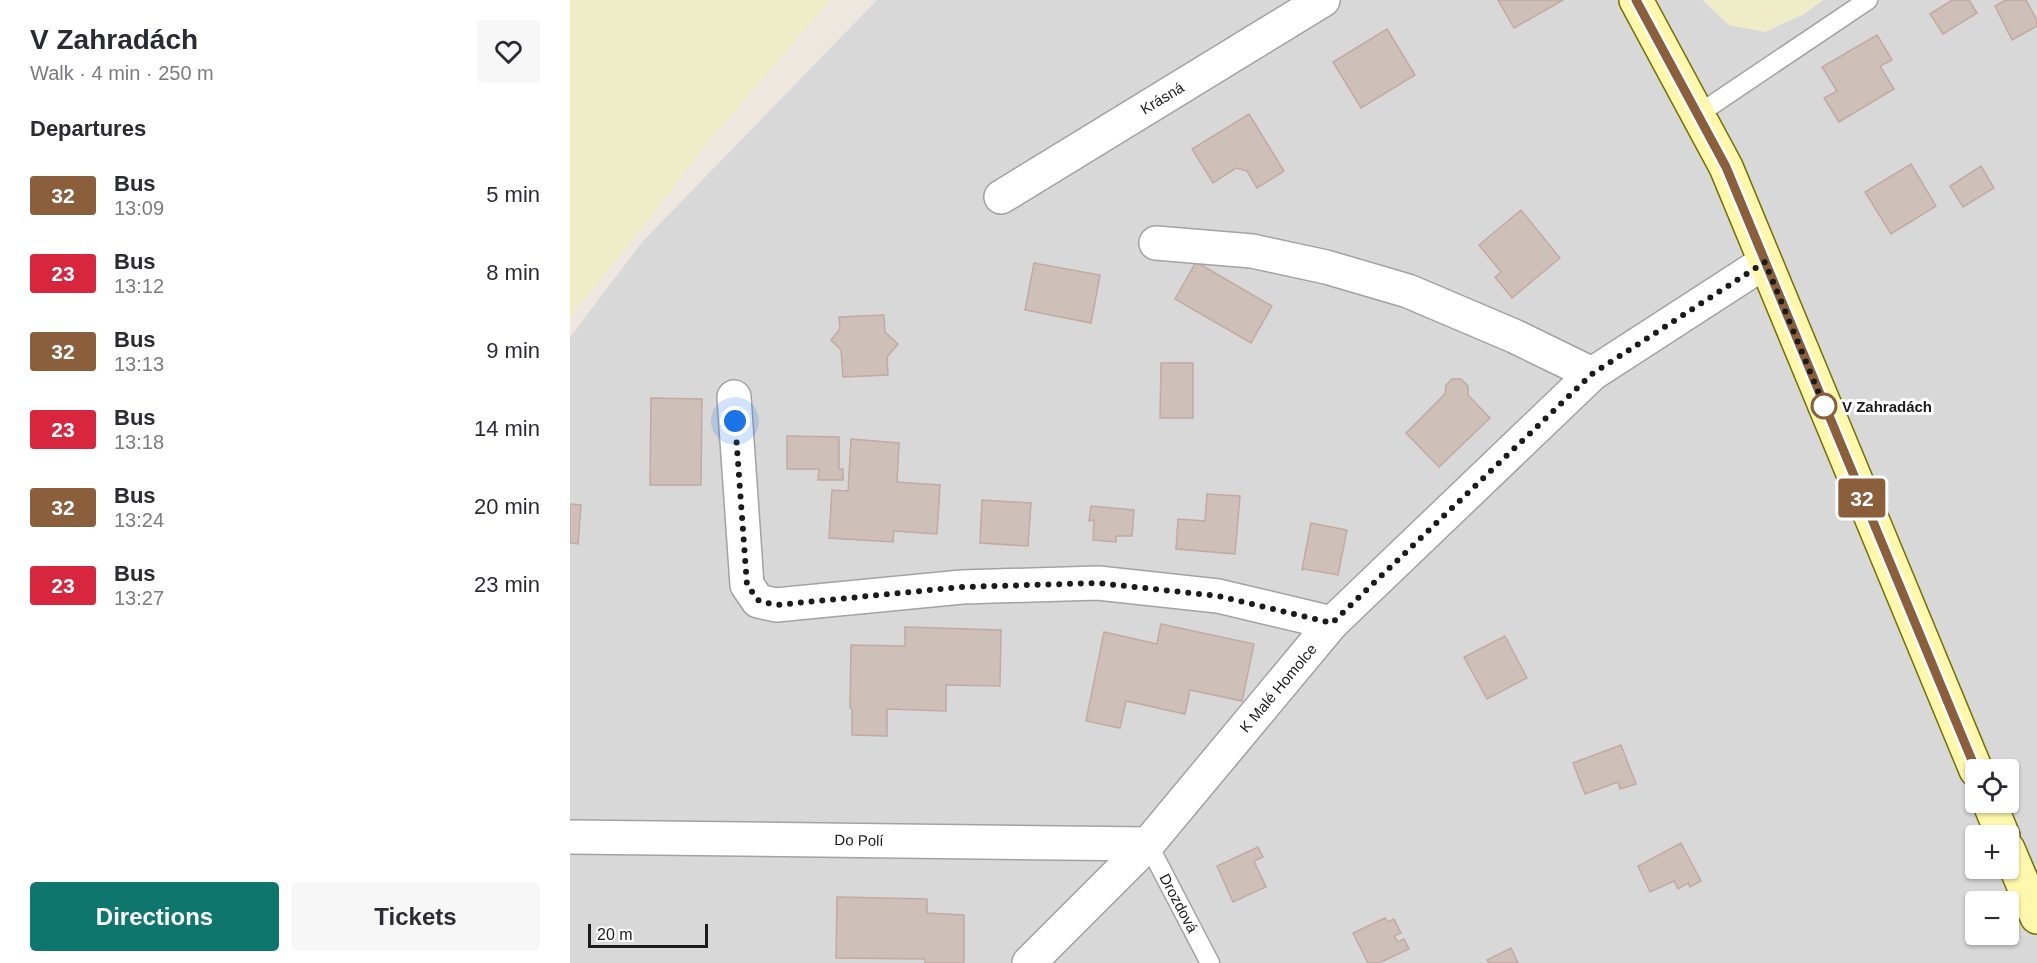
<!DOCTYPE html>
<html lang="en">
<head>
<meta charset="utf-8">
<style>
	body { margin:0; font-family:Arial,sans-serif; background:#f7f7f7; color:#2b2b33; height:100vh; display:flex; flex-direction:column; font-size:22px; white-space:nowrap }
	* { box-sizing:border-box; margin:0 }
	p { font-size:20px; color:#7c7c81 }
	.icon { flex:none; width:33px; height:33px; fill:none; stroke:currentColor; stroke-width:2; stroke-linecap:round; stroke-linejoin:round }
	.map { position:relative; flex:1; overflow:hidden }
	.drawer { display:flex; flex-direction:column; background:#fff; width:570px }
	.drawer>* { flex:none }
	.badge { padding:0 12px; border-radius:4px; font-size:21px; line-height:39px }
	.fabs { position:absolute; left:1395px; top:759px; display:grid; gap:12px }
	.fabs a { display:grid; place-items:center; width:54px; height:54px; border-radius:6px; background:#fff; box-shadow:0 2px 4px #0004; font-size:30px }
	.scale { position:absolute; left:18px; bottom:15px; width:120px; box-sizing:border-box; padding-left:6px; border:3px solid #1b1b1b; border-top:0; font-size:16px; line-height:21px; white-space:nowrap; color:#1b1b1b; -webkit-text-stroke:4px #fff; paint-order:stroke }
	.you { position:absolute; width:30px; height:30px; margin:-15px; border:4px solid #fff; border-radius:50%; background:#1a73e8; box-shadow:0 0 0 9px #1a73e833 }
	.map>.badge { position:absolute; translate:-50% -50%; box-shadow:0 0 0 3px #fff }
	h2 { padding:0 30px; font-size:22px; line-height:54px }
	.round { display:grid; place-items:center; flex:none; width:63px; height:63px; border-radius:6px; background:#f7f7f7 }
	.overview { display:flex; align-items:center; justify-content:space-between; height:102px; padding:0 30px }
	h1 { font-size:28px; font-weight:600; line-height:45px }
	.primary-button { display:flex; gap:12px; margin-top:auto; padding:12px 30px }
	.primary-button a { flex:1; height:69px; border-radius:6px; background:#0f766e; color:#fff; font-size:24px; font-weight:600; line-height:69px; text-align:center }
	.primary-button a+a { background:#f7f7f7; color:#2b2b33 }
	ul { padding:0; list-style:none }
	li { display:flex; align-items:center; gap:18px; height:78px; padding:0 30px }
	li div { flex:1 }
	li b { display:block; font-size:22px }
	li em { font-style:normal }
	li .badge { min-width:66px; font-weight:700; text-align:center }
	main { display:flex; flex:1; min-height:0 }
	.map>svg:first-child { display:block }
	.residential { fill:#d9d8d8; fill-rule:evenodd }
	.farmland { fill:#efedc8 }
	.building { fill:#cebfb8; stroke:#c1aaa1; stroke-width:1.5 }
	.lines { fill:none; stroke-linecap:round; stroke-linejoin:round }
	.lane-casing { stroke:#a2a2a2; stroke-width:21 }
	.street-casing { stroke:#a2a2a2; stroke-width:36 }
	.secondary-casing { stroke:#747100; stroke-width:36 }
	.lane { stroke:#fff; stroke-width:18 }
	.street { stroke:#fff; stroke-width:33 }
	.secondary { stroke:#fff8ac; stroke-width:33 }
	.line-casing { stroke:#fff; stroke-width:14 }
	.line { stroke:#8b5e3c; stroke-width:9 }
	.walk { stroke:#1b1b1b; stroke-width:6; stroke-dasharray:0 10.8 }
	.stop-dot { fill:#fff; stroke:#8b5e3c; stroke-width:3 }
	.labels { text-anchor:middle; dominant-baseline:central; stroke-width:6; stroke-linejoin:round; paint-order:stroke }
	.street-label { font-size:15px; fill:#1b1b1b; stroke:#fff }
	.stop-label { font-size:15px; font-weight:bold; fill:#1b1b1b; stroke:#fff; text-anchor:start }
</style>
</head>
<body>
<main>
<section class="drawer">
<div class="overview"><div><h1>V Zahradách</h1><p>Walk · 4 min · 250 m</p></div><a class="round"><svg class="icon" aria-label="heart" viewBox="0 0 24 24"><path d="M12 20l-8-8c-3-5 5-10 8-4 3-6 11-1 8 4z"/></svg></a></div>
<h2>Departures</h2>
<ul>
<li><span class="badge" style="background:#8b5e3c;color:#fff">32</span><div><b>Bus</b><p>13:09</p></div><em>5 min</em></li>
<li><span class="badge" style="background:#d7263d;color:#fff">23</span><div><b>Bus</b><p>13:12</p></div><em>8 min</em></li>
<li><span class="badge" style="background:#8b5e3c;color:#fff">32</span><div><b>Bus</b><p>13:13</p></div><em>9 min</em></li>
<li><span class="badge" style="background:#d7263d;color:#fff">23</span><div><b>Bus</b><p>13:18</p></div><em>14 min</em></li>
<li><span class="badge" style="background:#8b5e3c;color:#fff">32</span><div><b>Bus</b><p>13:24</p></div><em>20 min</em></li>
<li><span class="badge" style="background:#d7263d;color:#fff">23</span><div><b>Bus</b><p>13:27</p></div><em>23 min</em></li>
</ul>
<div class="primary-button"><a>Directions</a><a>Tickets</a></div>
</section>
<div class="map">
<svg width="1467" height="963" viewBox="0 0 1467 963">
	<rect width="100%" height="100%" fill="#eee7df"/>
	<path class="residential" d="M307 0H1133L1159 25 1234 14 1253 0H1467V963H0V337L73 241ZM1406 770H1438V802H1406ZM1406 836H1438V868H1406ZM1406 902H1438V934H1406Z"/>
	<g class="farmland">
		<polygon points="0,0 260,0 126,157 79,219 0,318"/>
		<polygon points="1133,0 1253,0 1234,14 1195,32 1159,25"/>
	</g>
	<g class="building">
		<polygon points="928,0 993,0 944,28"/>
		<polygon points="1382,0 1399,0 1407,13 1373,34 1360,14"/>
		<polygon points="1436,0 1456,0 1467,20 1467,26 1442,40 1425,6"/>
		<polygon points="817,29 845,75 791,108 763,62"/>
		<polygon points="1307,35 1322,60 1310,66 1324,89 1269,122 1254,98 1267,91 1252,67"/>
		<polygon points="679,114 714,171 687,188 677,171 666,168 643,183 622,149"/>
		<polygon points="1341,164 1366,206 1321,234 1295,192"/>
		<polygon points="1411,166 1424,188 1393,207 1380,186"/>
		<polygon points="951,210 990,258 942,298 925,277 931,272 909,245"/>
		<polygon points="626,262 702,306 681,343 605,299"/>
		<polygon points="464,263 530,275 521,323 455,310"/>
		<polygon points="314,315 315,332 328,344 317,357 318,375 273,377 271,350 261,340 270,329 269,317"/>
		<polygon points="591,363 623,363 623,418 590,418"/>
		<polygon points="882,379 891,379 898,386 898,395 920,418 869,467 836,433 875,394 876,385"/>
		<polygon points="81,398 132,399 131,485 80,485"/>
		<polygon points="217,436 269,437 269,469 273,469 273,480 248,480 249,469 217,469"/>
		<polygon points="281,439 329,443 327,482 370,485 367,534 324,531 323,542 259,538 262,490 278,491"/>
		<polygon points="637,494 670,496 665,554 606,549 608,519 635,521"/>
		<polygon points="412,500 461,503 458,546 410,543"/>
		<polygon points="0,504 11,505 8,544 0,543"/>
		<polygon points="521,506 564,510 562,536 546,536 546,542 523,540 524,520 519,521"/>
		<polygon points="741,523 777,530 768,575 734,569 732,570"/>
		<polygon points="591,624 684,644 672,701 620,690 615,714 556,701 550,728 516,721 534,632 587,644"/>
		<polygon points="335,627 431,630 430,686 376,685 376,711 317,709 317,736 282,735 282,709 280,708 281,645 335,646"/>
		<polygon points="935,636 957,678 917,699 894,657"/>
		<polygon points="1051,745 1066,784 1050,789 1048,782 1015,794 1003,763"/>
		<polygon points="1111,843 1131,881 1120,887 1118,883 1108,889 1104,881 1080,892 1068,866"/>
		<polygon points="688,847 693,857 684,861 696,887 663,902 647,866"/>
		<polygon points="267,897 357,899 357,913 394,915 394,963 355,963 355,959 266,958"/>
		<polygon points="815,918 818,922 824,919 831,933 824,936 828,942 834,939 839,949 809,963 798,963 783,933"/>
		<polygon points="941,948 948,963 919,963 917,960"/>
	</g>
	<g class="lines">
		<defs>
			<g id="lane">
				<polyline points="1127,115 1298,0"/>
				<polyline points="578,844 640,963"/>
			</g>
			<g id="street">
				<polyline points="431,197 753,0"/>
				<polyline points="586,243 682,251 756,267 838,291 944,336 1022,374"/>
				<polyline points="164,397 177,585 188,601 206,605 392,587 528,583 648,596 762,623"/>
				<polyline points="0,837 578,844"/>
				<polyline points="459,963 578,844 762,623 1022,374 1195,262"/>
			</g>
			<g id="secondary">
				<polyline points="1066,0 1156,167 1406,770"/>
				<polyline points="1419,802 1433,836"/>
				<polyline points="1438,849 1467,917"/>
			</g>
		</defs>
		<use href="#lane" class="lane-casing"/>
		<use href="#street" class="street-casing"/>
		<use href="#secondary" class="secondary-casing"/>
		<use href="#lane" class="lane"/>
		<use href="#street" class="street"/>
		<use href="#secondary" class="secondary"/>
	</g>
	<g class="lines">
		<defs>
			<polyline id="line" points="1066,0 1156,167 1406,770"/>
		</defs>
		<use href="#line" class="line-casing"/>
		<use href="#line" class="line"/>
		<polyline class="walk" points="165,421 177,585 189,601 206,605 392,587 528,583 648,596 762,623 1022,374 1195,262 1257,413 1254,406"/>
	</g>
	<circle class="stop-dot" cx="1254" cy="406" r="12"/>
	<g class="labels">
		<g class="street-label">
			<text transform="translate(592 98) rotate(-31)">Krásná</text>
			<text transform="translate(708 688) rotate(-50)">K Malé Homolce</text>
			<text transform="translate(289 840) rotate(1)">Do Polí</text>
			<text transform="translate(609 903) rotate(62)">Drozdová</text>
		</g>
		<g class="stop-label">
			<text x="1272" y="406">V Zahradách</text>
		</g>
	</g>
</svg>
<div class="fabs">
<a><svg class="icon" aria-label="locate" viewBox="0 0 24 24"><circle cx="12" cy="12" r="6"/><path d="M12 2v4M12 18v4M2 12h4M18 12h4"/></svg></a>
<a>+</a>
<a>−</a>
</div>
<div class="scale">20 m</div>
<div class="you" style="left:165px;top:421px"></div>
<b class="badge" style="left:1292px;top:498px;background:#8b5e3c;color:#fff">32</b>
</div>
</main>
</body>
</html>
